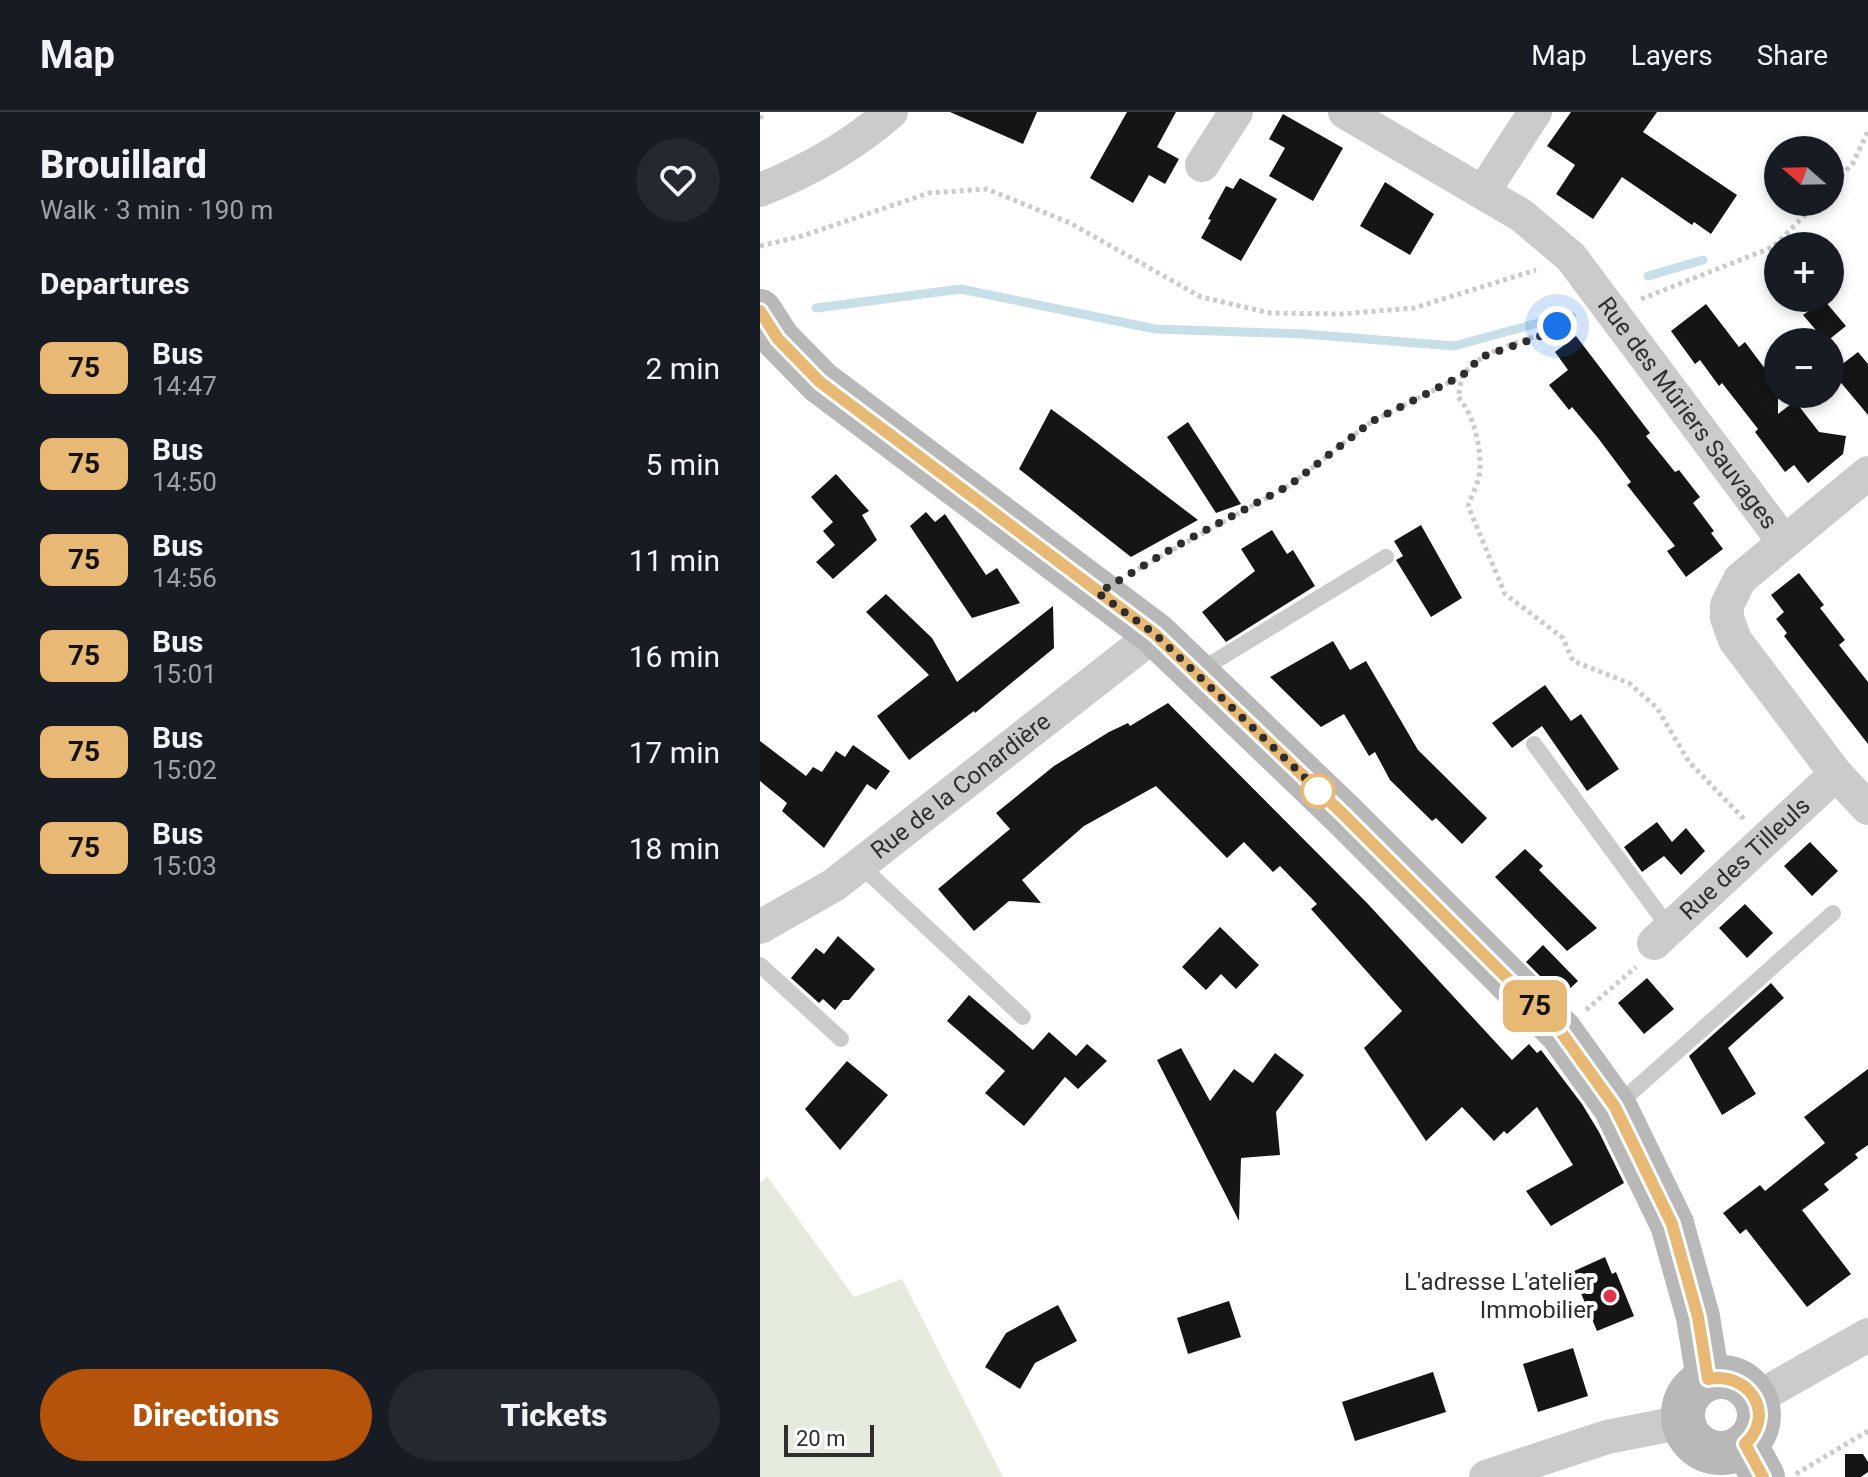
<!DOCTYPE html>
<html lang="en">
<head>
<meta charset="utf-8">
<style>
	body { margin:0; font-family:Roboto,sans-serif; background:#242831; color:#f1f3f6; height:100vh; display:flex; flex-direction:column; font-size:30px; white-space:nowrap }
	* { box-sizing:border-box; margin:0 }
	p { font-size:26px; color:#9ea1a6 }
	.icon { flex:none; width:44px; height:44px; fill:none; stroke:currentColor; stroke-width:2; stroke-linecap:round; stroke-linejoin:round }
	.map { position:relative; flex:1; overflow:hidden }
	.panel { display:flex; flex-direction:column; background:#171b24; width:760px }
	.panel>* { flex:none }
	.badge { padding:0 16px; border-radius:12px; font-size:28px; line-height:52px }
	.needle { width:52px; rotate:290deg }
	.tools { position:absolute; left:1004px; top:24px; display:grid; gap:16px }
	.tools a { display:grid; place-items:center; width:80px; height:80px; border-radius:50%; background:#171b24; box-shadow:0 4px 12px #0003; font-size:40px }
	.scale { position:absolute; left:24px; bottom:20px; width:90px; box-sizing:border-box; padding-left:8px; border:4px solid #2e2e2e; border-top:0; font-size:22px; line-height:28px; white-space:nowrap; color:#2e2e2e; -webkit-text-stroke:6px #fff; paint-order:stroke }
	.you { position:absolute; width:40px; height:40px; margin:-20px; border:6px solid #fff; border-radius:50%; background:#1a73e8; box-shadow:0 0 0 12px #1a73e833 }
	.map>.badge { position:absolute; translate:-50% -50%; box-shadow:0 0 0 4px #fff }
	h2 { padding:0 40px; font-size:30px; line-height:72px }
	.round { display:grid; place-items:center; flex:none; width:84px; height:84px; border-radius:42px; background:#242831 }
	.summary { display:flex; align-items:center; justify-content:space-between; height:136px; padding:0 40px }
	h1 { font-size:38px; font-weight:800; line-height:60px }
	.button { display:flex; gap:16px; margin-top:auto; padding:16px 40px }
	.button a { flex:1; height:92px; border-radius:48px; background:#b45309; color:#fff; font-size:32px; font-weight:800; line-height:92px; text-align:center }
	.button a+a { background:#242831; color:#f1f3f6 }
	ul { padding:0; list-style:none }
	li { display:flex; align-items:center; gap:24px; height:96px; padding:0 40px }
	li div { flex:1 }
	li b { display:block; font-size:30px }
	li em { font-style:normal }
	li .badge { min-width:88px; font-weight:700; text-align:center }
	header { display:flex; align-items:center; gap:48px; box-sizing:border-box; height:112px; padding:0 40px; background:#171b24; border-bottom:2px solid #363941 }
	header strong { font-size:38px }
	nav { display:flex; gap:44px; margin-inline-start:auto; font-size:28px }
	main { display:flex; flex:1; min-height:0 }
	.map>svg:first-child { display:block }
	.green { fill:#e5ebdc }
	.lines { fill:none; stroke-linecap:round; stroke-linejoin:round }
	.stream { stroke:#c8dfea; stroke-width:9 }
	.building { fill:#151515 }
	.path { stroke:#cbcbcb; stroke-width:5; stroke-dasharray:4 4; stroke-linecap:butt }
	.lane { stroke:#cbcbcb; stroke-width:16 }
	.street { stroke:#cbcbcb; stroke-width:34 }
	.secondary { stroke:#b8b8b8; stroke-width:44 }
	.line-casing { stroke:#fff; stroke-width:18 }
	.line { stroke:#e8b975; stroke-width:12 }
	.walk { stroke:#2e2e2e; stroke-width:8; stroke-dasharray:0 14.4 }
	.stop-dot { fill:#fff; stroke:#e8b975; stroke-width:4 }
	.poi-dot { fill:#e0344b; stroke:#fff; stroke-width:3 }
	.labels { text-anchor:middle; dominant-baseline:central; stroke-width:8; stroke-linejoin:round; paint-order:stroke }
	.street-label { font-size:24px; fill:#2e2e2e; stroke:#fff }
	.poi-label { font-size:24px; fill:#2e2e2e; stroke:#fff; text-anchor:end }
</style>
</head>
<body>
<header>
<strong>Map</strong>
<nav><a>Map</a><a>Layers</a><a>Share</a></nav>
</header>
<main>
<section class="panel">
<div class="summary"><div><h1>Brouillard</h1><p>Walk · 3 min · 190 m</p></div><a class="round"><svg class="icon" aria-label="heart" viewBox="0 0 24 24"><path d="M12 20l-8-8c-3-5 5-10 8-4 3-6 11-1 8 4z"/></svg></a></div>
<h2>Departures</h2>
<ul>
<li><span class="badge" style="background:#e8b975;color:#111">75</span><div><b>Bus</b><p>14:47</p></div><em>2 min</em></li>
<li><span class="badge" style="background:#e8b975;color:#111">75</span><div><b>Bus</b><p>14:50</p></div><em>5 min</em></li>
<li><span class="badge" style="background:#e8b975;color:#111">75</span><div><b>Bus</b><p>14:56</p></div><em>11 min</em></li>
<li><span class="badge" style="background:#e8b975;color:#111">75</span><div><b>Bus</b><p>15:01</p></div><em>16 min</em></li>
<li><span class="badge" style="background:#e8b975;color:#111">75</span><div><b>Bus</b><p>15:02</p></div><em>17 min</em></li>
<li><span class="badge" style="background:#e8b975;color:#111">75</span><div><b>Bus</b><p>15:03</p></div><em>18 min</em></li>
</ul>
<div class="button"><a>Directions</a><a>Tickets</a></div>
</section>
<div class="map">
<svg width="1108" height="1365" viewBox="0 0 1108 1365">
	<rect width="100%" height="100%" fill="#fff"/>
	<polygon class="green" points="7,1064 94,1185 142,1167 243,1365 0,1365 0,1071"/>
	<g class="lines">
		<g class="stream">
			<polyline points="888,164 943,148"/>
			<polyline points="56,196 201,177 395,217 544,222 694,234 789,208"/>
		</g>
	</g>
	<g class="building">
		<polygon points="190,0 277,0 263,32"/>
		<polygon points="367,0 416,0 397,35 419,47 405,72 389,63 373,91 330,66"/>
		<polygon points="811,0 897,0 883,20 977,83 951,122 934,110 932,113 862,65 833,107 796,82 815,53 787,34"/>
		<polygon points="523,2 583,36 553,89 509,64 525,36 509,27"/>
		<polygon points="480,66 517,87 481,149 441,126 451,108 448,107 466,74 473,77"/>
		<polygon points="625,70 674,102 650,143 600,114"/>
		<polygon points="1064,188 1086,214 1066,230 1043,203"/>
		<polygon points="946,192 979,235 985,230 1018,274 1018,302 1035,289 1059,320 1086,324 1083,342 1048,371 1034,353 1025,360 995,320 998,317 962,271 959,274 940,248 935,252 911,219"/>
		<polygon points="816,224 890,321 886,324 915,360 919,358 940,385 933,391 954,419 951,421 963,437 926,465 907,439 915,434 867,373 871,370 838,326 812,295 809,298 789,273 808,258 795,240"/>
		<polygon points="1098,240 1108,252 1108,303 1072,260"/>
		<polygon points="291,297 328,324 438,408 371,445 259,357"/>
		<polygon points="428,310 481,392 456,401 407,325"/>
		<polygon points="76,362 109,399 102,403 117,428 73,467 56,450 75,433 63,419 73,410 51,385"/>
		<polygon points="166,400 175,410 185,402 226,463 237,456 260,491 212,506 150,414"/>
		<polygon points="661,413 702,486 671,505 636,448 643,444 634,429"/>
		<polygon points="512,418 527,442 533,438 555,474 466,530 442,500 495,459 481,437"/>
		<polygon points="1039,461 1064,493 1060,496 1085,528 1079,533 1108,570 1108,632 1024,524 1027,521 1016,507 1024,500 1011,483"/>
		<polygon points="126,482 172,526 197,570 293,494 294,536 215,601 214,599 149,648 117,604 169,563 106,500"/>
		<polygon points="573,529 590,558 606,549 658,638 727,706 702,732 676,706 672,709 630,668 615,640 609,644 584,602 561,615 510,565"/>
		<polygon points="785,573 811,609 821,602 859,657 827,679 782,614 752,636 732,611"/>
		<polygon points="408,591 608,792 752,948 769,932 777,941 781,938 822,992 839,1020 864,1071 791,1114 766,1079 813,1053 777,995 747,1022 744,1019 734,1029 702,995 666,1029 604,936 642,899 551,797 557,792 520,754 513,760 484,730 467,746 396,674 324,714 262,768 281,791 249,789 214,819 178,777 250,717 236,701 294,654 349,620 368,611 370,614"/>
		<polygon points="0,629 46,664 53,655 62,660 76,639 85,645 93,633 130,659 116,678 107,672 64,736 22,699 27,691 0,669"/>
		<polygon points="897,710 912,730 926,716 945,739 921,763 904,744 882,760 864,735"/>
		<polygon points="1050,730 1078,759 1052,784 1024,754"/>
		<polygon points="765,737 783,754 779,758 837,816 807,839 735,765"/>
		<polygon points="985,792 1013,821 987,846 959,816"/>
		<polygon points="460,815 499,853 476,877 461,862 446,878 422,855"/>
		<polygon points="78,824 115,857 89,888 83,888 75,898 63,887 59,891 31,866 56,836 64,842"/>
		<polygon points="783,833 818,869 801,885 766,850"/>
		<polygon points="887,866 914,897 884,922 858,891"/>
		<polygon points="1011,871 1024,886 968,936 996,982 962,1003 929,944"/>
		<polygon points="209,883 273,938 289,920 316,944 327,932 347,949 318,977 305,965 264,1014 225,981 245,959 187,909"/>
		<polygon points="421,936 450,989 474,957 493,971 515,941 544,963 516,1000 520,1043 481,1046 479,1109 397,948"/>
		<polygon points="87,949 128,983 80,1038 45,997"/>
		<polygon points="1108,957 1108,1033 1095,1042 1098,1046 1064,1072 1069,1078 1042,1098 1091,1162 1047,1195 986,1117 980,1122 963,1101 1000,1073 1005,1079 1065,1031 1044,1005"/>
		<polygon points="845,1145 852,1162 856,1160 874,1204 837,1219 812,1160"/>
		<polygon points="469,1189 481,1225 428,1242 417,1206"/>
		<polygon points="298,1193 317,1229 275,1251 260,1277 225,1255 246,1221"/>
		<polygon points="813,1236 828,1284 778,1300 763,1252"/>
		<polygon points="673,1260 686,1300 595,1329 582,1290"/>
		<polygon points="1085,1342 1103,1342 1108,1350 1108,1360 1101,1365 1085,1365"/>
	</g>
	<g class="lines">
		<g class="path">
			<polyline points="0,7 3,0"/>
			<polyline points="1070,76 1093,51 1108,19"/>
			<polyline points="0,134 42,124 169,81 227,77 310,111 441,185 510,201 581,202 654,196 776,158"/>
			<polyline points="881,187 1013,135 1058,90"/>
			<path d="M815 202C785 230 728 230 705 261 700 267 700 278 698 285 714 303 721 334 720 358 719 370 712 383 708 394L745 482 803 526 813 549 869 571 897 596 929 650 984 707"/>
			<polyline points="371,461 530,373 611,310 702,264"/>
			<polyline points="826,898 876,855"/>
			<polyline points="1036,1362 1108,1319"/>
		</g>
		<g class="lane">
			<polyline points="439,559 626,445"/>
			<polyline points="774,632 910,817"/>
			<polyline points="100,753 263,905"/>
			<polyline points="0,853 81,927"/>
			<polyline points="856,994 1073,801"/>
		</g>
		<g class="street">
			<path id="s1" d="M585 0 761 103 811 145 1024 430"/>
			<polyline points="442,53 476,0"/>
			<path d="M0 78C48 59 92 34 131 0"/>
			<polyline points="723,80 775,0"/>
			<polyline points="1108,361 980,467 967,493 967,506 975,528 1076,662 1108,696"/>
			<path id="s2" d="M0 815 74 773 395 522"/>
			<path id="s3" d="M894 831 1076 662"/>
			<polyline points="995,1287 1108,1223"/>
			<polyline points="726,1365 847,1325 924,1310"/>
		</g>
		<g class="secondary">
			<polyline points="0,199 18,227 60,270 395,522 583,702 801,920 855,995 912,1112 938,1205 948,1267"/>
			<circle cx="961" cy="1303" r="38"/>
			<polyline points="985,1332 1003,1365"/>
		</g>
	</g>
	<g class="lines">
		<defs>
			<path id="line" d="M0 199 18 227 60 270 395 522 583 702 801 920 855 995 912 1112 938 1205 948 1267C989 1259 1017 1302 985 1332L1003 1365"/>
		</defs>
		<use href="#line" class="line-casing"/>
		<use href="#line" class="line"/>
		<polyline class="walk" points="558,679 562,682 395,522 338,481 418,433 530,373 611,310 703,263 721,245 779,225 797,214"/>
	</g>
	<circle class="stop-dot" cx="558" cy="679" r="16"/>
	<circle class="poi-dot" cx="850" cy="1184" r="8"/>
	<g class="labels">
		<g class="street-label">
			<text stroke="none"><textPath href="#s1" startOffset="464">Rue des Mûriers Sauvages</textPath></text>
			<text stroke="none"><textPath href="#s2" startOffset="246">Rue de la Conardière</textPath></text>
			<text stroke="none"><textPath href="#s3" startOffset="124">Rue des Tilleuls</textPath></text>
		</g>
		<g class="poi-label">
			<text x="834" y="1170">L'adresse L'atelier<tspan x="834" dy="28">Immobilier</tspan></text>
		</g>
	</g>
</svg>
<div class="tools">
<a><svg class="needle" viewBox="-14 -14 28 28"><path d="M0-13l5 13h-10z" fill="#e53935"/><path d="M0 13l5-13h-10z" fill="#9ea1a6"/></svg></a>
<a>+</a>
<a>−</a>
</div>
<div class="scale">20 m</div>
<div class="you" style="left:797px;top:214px"></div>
<b class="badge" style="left:775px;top:894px;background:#e8b975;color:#111">75</b>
</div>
</main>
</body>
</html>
